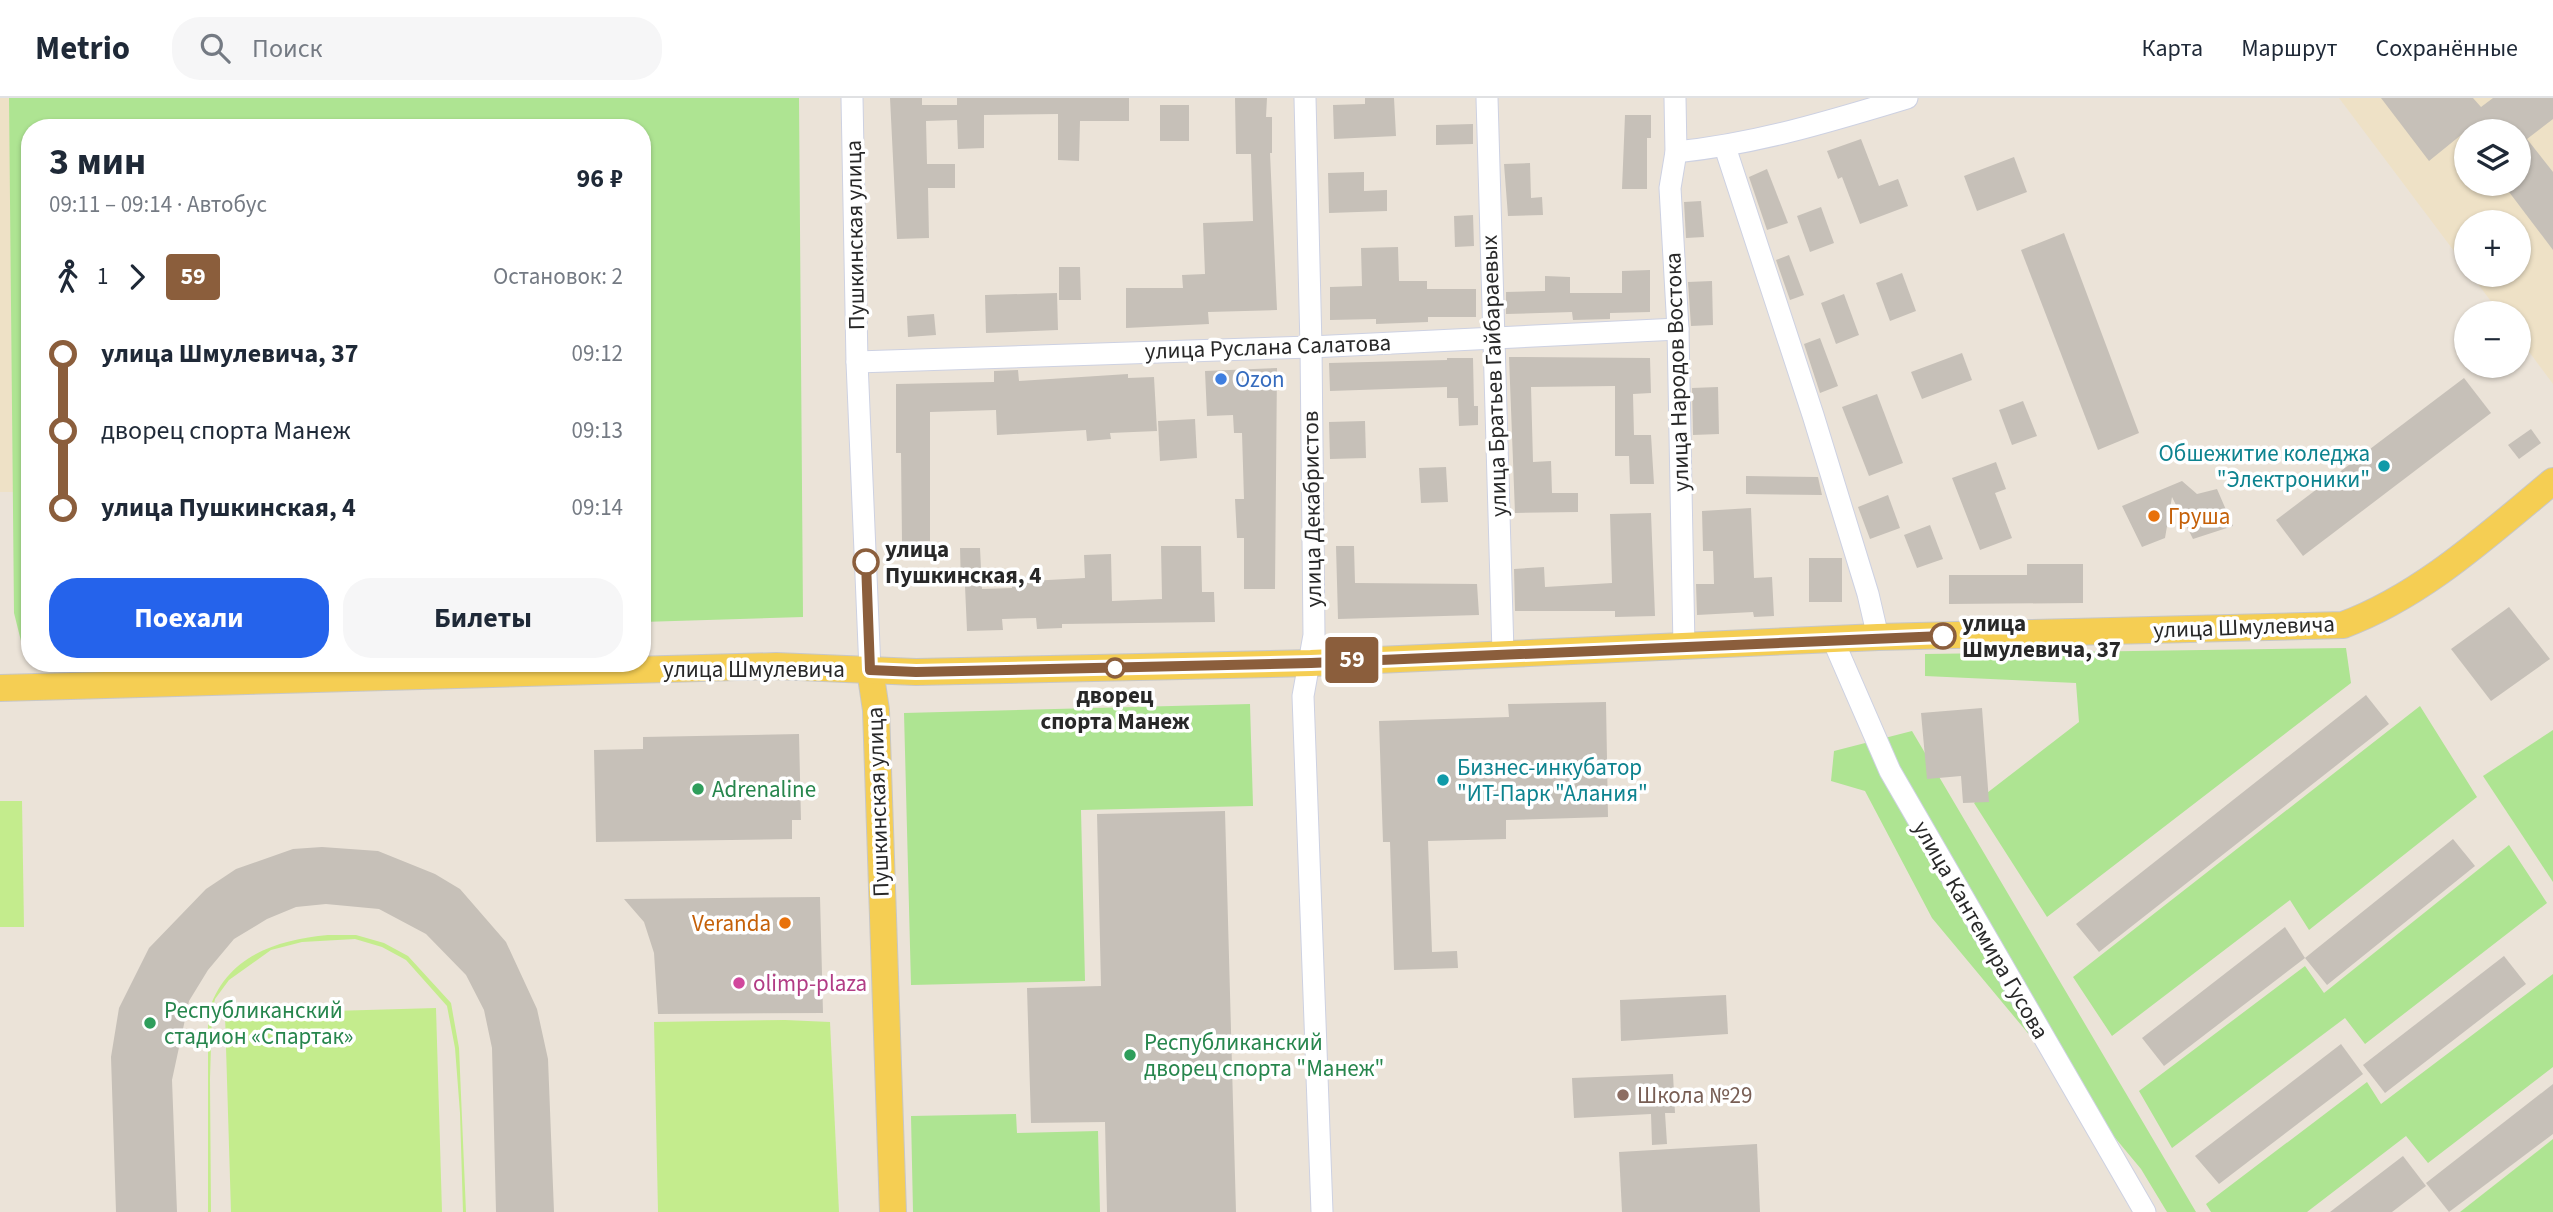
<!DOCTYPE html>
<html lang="ru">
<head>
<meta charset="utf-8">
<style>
	body { margin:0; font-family:"Source Sans 3",sans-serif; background:#f6f6f7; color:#1f2937; height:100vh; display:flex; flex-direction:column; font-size:26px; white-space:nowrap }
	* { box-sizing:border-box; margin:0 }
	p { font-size:23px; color:#747a83 }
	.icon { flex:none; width:38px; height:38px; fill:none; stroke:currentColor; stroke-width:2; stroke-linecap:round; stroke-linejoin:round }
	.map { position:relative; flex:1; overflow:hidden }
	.details { position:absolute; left:21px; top:21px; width:630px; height:553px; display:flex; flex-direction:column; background:#fff; border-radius:28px; box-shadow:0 2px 5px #0004 }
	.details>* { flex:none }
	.badge { padding:0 14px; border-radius:5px; font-size:24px; line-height:46px }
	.controls { position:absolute; left:2454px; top:21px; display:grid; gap:14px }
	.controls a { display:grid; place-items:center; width:77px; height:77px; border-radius:50%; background:#fff; box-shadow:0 2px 5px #0004; font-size:35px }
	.map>.badge { position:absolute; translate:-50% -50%; box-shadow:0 0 0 4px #fff }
	.legs { display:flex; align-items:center; gap:10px; height:77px; padding:0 28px; font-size:23px }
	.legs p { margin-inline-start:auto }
	.overview { display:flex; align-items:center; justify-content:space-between; height:119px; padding:0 28px }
	h1 { font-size:38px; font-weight:700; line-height:52px }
	.button { display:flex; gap:14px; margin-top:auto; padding:14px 28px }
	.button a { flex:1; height:80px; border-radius:28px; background:#2563eb; color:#fff; font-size:28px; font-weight:700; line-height:80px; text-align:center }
	.button a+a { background:#f6f6f7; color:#1f2937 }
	ul { padding:0 28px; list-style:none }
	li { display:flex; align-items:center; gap:24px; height:77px; font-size:26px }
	li i { display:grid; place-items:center; width:10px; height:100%; margin:0 9px; background:currentColor }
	li i::after { content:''; width:18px; height:18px; margin:-9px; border:5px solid; border-radius:50%; background:#fff }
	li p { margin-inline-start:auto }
	li:first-child i { background:linear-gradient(#0000 50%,currentColor 0) }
	li:last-child i { background:linear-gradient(currentColor 50%,#0000 0) }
	header { display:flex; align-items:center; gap:42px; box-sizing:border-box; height:98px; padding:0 35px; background:#fff; border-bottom:2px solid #e0e1e3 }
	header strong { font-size:33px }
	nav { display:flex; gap:38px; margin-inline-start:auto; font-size:24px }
	.search { width:490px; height:63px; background:#f6f6f7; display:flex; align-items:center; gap:18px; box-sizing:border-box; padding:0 24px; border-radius:28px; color:#747a83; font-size:26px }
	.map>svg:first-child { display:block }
	.education { fill:#eee1c6; fill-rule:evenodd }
	.green { fill:#aee492 }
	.pitch { fill:#c4ec8d }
	.building { fill:#c6c0b8 }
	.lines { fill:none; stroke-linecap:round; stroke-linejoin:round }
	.minor-casing { stroke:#cdd1e2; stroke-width:23 }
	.major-casing { stroke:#c7c7c7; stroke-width:28 }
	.minor { stroke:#fff; stroke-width:21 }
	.major { stroke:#f5ce53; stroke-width:26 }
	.line-1-casing { stroke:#fff; stroke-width:16 }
	.line-1 { stroke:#8b5e3c; stroke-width:10 }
	.shop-dot { fill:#3f7fe0; stroke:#fff; stroke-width:2.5 }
	.culture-dot { fill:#0f9aa8; stroke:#fff; stroke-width:2.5 }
	.food-dot { fill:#e8710a; stroke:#fff; stroke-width:2.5 }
	.stop-1-dot { fill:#fff; stroke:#8b5e3c; stroke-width:3.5 }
	.leisure-dot { fill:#2e9e5b; stroke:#fff; stroke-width:2.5 }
	.hotel-dot { fill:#d1479c; stroke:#fff; stroke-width:2.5 }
	.education-dot { fill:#8d6e63; stroke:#fff; stroke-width:2.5 }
	.labels { text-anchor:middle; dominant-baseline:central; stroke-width:7; stroke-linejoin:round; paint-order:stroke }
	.street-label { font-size:23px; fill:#282828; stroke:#fff }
	.shop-label { font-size:23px; fill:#366cbe; stroke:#fff; text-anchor:start }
	.culture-label { font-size:23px; fill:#0d838f; stroke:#fff; text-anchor:end }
	.food-label { font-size:23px; fill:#c56008; stroke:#fff; text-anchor:start }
	.stop-label { font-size:23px; font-weight:bold; fill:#282828; stroke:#fff; text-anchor:start }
	.leisure-label { font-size:23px; fill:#27864d; stroke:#fff; text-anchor:start }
	.hotel-label { font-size:23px; fill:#b23c85; stroke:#fff; text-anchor:start }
	.education-label { font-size:23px; fill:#785e54; stroke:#fff; text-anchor:start }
</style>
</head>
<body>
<header>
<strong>Metrio</strong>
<div class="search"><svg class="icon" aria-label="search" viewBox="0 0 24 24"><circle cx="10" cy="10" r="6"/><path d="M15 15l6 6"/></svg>Поиск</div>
<nav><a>Карта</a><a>Маршрут</a><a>Сохранённые</a></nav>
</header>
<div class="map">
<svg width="2553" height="1114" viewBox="0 0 2553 1114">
	<rect width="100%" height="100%" fill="#ebe3d8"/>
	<g class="education">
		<polygon points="0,0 10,0 13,394 0,394"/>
		<path d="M2339 0H2553V286L2518 239V215H2500L2471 177H2518V124H2466V169ZM2466 33H2518V86H2466Z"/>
	</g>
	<g class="green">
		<polygon points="9,0 799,0 803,519 642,524 642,30 30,30 30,543 21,543 14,515"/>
		<polygon points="2346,550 2351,585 2047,819 1974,705 2079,624 2076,585 1925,578 1925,556"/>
		<polygon points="1250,606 1253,708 1081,712 1085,883 911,887 904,615"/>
		<polygon points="2420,608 2477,699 2309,832 2290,802 2112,938 2073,879"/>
		<polygon points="2553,632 2553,784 2483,678"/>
		<polygon points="1912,633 2196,1114 2167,1114 2141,1071 1932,820 1865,693 1831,683 1834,653"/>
		<polygon points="2509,747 2547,805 2365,946 2345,920 2172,1050 2139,993 2305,868 2324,895"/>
		<polygon points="2553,876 2553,969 2428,1065 2406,1038 2307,1114 2211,1114 2206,1106 2367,984 2381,1006"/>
		<polygon points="1016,1016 1017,1035 1098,1033 1100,1114 913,1114 911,1018"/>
		<polygon points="2553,1041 2553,1114 2460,1114"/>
	</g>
	<g class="pitch">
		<polygon points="0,703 22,703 24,829 0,829"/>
		<path d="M328 837H356L384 845 408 858 451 905 459 950 466 1114H463L460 1015 455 950 447 908 406 862 382 849 355 841 302 844 271 852 229 882 215 901 212 916 210 981 211 1114H208V916C224 859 275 842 328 837Z"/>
		<polygon points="436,910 442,1114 231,1114 225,916"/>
		<polygon points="785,922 830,924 839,1114 658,1114 654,924"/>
	</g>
	<g class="building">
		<polygon points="890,0 922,0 922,7 957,7 957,0 1129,0 1129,23 1080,23 1079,63 1058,62 1058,16 984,17 984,50 958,51 957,22 926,23 927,66 955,66 955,90 928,90 929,140 897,141"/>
		<polygon points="1235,0 1267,0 1266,19 1272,19 1272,55 1270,55 1277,212 1208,214 1209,226 1126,230 1126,190 1183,190 1182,177 1205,176 1203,125 1253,123 1251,56 1236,56"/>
		<polygon points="1365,0 1394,0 1396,38 1334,41 1333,7 1365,6"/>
		<polygon points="2381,0 2473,0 2481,9 2493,0 2553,0 2553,21 2527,41 2553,74 2553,152 2503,86 2518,86 2518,33 2466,33 2429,63"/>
		<rect x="1160" y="7" width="29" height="36"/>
		<polygon points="1625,17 1651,17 1651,40 1647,40 1647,91 1622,91"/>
		<polygon points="1473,26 1473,46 1436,47 1436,27"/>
		<polygon points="1861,41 1879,88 1898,81 1908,108 1860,126 1842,79 1838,81 1827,53"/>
		<polygon points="2014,59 2027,94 1977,113 1964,78"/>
		<polygon points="1530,65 1531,100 1542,99 1543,117 1508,118 1504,66"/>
		<polygon points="1767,71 1788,125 1767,132 1749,79"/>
		<polygon points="1364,74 1364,93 1387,92 1387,113 1329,115 1328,75"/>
		<polygon points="1701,103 1704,139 1686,140 1684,104"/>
		<polygon points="1821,109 1834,145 1810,154 1797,118"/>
		<polygon points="1473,117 1474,148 1455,149 1454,118"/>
		<polygon points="2064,135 2139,335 2098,352 2021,152"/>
		<polygon points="1398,149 1399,183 1427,183 1427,191 1476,191 1476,219 1428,219 1428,224 1376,226 1376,221 1330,222 1330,189 1362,188 1361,150"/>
		<polygon points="1789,157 1804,197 1790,202 1776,162"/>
		<polygon points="1059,169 1080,169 1081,202 1059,202"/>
		<polygon points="1650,172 1650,214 1610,215 1610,221 1573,222 1572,214 1506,216 1506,194 1545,193 1545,178 1570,179 1570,195 1622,195 1622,173"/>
		<polygon points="1902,175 1916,213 1890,223 1876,185"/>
		<polygon points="1712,183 1713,227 1691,228 1688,184"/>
		<polygon points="1057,195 1058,232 986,235 985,197"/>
		<polygon points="1844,196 1859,237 1836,246 1821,205"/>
		<polygon points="934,216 936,237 908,239 907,218"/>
		<polygon points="1820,240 1838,288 1820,295 1804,246"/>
		<polygon points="1962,255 1972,282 1922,301 1911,274"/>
		<polygon points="1509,259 1650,260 1651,295 1633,296 1634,337 1651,337 1654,386 1630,386 1629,358 1615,358 1615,288 1531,289 1533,364 1551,363 1552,395 1578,395 1578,414 1515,415"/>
		<polygon points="1447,260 1473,260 1474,308 1478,308 1478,327 1459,328 1458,300 1447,300 1447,289 1330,293 1329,265 1447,262"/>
		<polygon points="1277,270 1275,491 1244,491 1244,440 1237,440 1235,401 1244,401 1242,335 1234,335 1233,317 1207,318 1205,273"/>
		<polygon points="1018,272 1019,283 1128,276 1128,280 1154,279 1157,333 1110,335 1111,341 1087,343 1086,332 997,337 996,312 930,314 930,443 902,444 901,355 896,355 896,286 994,284 994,273"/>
		<polygon points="2464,280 2491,315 2303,458 2276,422"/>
		<polygon points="1718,289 1719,336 1693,337 1692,290"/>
		<polygon points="1877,296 1903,365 1869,378 1842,309"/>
		<polygon points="2023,303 2037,338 2012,347 1999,312"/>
		<polygon points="1195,321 1197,360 1160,363 1158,323"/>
		<polygon points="1365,323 1366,360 1330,361 1329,324"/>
		<polygon points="2531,331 2541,345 2519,361 2508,347"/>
		<polygon points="1996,364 2006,391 1995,395 2012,440 1980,452 1952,380"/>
		<polygon points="1446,369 1448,404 1421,405 1419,370"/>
		<polygon points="1746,378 1818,379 1822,397 1746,396"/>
		<polygon points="2182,383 2197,396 2217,391 2233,428 2193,441 2172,399 2165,440 2142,449 2122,408"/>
		<polygon points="1888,397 1900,430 1870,441 1858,409"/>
		<polygon points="1751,410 1754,480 1772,479 1774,518 1754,519 1753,514 1697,517 1696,486 1714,486 1713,453 1703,453 1702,413"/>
		<polygon points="1651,415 1655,518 1615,519 1615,513 1515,513 1514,471 1544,469 1545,489 1612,485 1610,416"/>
		<polygon points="1930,427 1943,461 1917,470 1904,437"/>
		<polygon points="1161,448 1201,448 1202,494 1214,494 1215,524 1062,526 1062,530 1037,531 1036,520 1002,521 1003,532 967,533 965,488 961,488 960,450 980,450 982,491 1012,490 1012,484 1085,480 1084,457 1111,456 1112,503 1162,501"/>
		<polygon points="1336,448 1354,448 1355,485 1477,486 1479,517 1338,521"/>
		<rect x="1809" y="460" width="33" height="44"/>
		<polygon points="2027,466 2083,466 2083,505 1949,506 1949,477 2027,477"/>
		<polygon points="2509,509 2550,561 2491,603 2451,551"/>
		<polygon points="2366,597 2389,626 2099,854 2076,826"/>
		<polygon points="1606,604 1608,719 1506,722 1506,741 1428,743 1432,854 1457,853 1458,870 1394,872 1390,744 1383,744 1379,623 1509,619 1508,606"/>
		<polygon points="1982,610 1989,704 1963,705 1961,678 1927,681 1921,615"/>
		<polygon points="799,636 801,722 792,722 792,741 596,744 594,652 643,651 643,639"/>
		<polygon points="1225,713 1236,1114 1107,1114 1105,1024 1031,1025 1027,890 1101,888 1097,716"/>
		<polygon points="2453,741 2475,768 2327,887 2305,860"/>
		<polygon points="322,749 378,753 435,776 460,791 506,844 537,911 548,961 554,1114 496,1114 492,950 484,912 466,877 426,836 379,811 326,806 296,809 267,821 234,841 208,872 189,903 172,982 177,1114 116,1114 111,959 119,910 149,850 206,791 236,771 293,751"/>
		<polygon points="820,799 823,915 658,916 654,855 644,824 624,801"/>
		<polygon points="2285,829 2305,860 2164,968 2142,940"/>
		<polygon points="2504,858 2526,886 2385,995 2363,967"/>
		<polygon points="1726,897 1728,936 1621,943 1620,902"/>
		<polygon points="2341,946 2363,976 2219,1086 2195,1058"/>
		<polygon points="1673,976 1675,1015 1665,1015 1667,1046 1652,1047 1651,1016 1574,1020 1572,980"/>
		<polygon points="2553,986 2553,1036 2449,1114 2426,1085"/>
		<polygon points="1757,1046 1760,1114 1622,1114 1619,1054"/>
		<polygon points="2403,1058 2426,1088 2392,1114 2330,1114"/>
	</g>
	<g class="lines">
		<defs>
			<g id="minor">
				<polyline points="852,0 857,264 870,572"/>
				<polyline points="1305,0 1311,249 1314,537 1303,598 1322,1114"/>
				<polyline points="1487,0 1503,555"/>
				<polyline points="1675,0 1676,54 1670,90 1678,231 1684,549"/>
				<polyline points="1725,49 1813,317 1868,496 1878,539"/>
				<path d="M1676 54C1756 46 1831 23 1907 0"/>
				<polyline points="857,264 1311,249 1678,231"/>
				<polyline points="1833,542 1890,673 2145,1114"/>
			</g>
			<g id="major">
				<polyline points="870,572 876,612 893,1114"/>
				<path d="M0 590 776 568 916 574 1311 565 1878 539 2343 527C2422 498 2489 436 2553 383"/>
			</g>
		</defs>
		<use href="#minor" class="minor-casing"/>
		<use href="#major" class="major-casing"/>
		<use href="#minor" class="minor"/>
		<use href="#major" class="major"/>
	</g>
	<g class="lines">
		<defs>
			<polyline id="line-1" points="866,464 870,572 916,574 1311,565 1943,538"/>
		</defs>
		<use href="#line-1" class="line-1-casing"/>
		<use href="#line-1" class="line-1"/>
	</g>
	<circle class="shop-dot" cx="1221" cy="281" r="7"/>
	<g class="culture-dot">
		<circle cx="2384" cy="368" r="7"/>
		<circle cx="1443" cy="682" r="7"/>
	</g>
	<g class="food-dot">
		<circle cx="2154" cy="418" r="7"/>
		<circle cx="785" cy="825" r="7"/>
	</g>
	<g class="stop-1-dot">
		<circle cx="866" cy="464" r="12"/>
		<circle cx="1943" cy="538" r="12"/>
		<circle cx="1115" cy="570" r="9"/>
	</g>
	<g class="leisure-dot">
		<circle cx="698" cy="691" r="7"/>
		<circle cx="150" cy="925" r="7"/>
		<circle cx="1130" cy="957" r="7"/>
	</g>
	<circle class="hotel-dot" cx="739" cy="885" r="7"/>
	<circle class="education-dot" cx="1623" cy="997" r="7"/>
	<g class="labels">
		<g class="street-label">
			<text transform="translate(855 137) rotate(-91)">Пушкинская улица</text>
			<text transform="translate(1268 249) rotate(-2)">улица Руслана Салатова</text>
			<text transform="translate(1677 274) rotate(-92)">улица Народов Востока</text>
			<text transform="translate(1494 278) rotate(-92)">улица Братьев Гайбараевых</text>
			<text transform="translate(1312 411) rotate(-91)">улица Декабристов</text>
			<text transform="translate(2244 529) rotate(-2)">улица Шмулевича</text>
			<text x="754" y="571">улица Шмулевича</text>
			<text transform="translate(878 704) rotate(-92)">Пушкинская улица</text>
			<text transform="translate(1981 832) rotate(60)">улица Кантемира Гусова</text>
		</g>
		<g class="shop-label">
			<text x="1235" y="281">Ozon</text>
		</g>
		<g class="culture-label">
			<text x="2370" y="355">Обшежитие коледжа<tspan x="2370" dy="26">"Электроники"</tspan></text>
			<text x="1457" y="669" text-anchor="start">Бизнес-инкубатор<tspan x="1457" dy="26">"ИТ-Парк "Алания"</tspan></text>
		</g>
		<g class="food-label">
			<text x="2168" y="418">Груша</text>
			<text x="771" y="825" text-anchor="end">Veranda</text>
		</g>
		<g class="stop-label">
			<text x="885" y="451">улица<tspan x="885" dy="26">Пушкинская, 4</tspan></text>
			<text x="1962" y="525">улица<tspan x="1962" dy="26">Шмулевича, 37</tspan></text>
			<text x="1115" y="597" text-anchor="middle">дворец<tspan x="1115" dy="26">спорта Манеж</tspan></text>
		</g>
		<g class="leisure-label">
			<text x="712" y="691">Adrenaline</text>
			<text x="164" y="912">Республиканский<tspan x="164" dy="26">стадион «Спартак»</tspan></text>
			<text x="1144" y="944">Республиканский<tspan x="1144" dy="26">дворец спорта "Манеж"</tspan></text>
		</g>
		<g class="hotel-label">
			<text x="753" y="885">olimp-plaza</text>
		</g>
		<g class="education-label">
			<text x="1637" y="997">Школа №29</text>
		</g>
	</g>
</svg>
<div class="controls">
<a><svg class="icon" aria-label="layers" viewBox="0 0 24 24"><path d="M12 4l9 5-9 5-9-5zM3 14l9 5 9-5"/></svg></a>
<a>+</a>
<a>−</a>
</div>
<b class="badge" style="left:1352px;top:562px;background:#8b5e3c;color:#fff">59</b>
<section class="details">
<div class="overview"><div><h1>3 мин</h1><p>09:11 – 09:14 · Автобус</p></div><b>96 ₽</b></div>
<div class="legs"><svg class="icon" aria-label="walk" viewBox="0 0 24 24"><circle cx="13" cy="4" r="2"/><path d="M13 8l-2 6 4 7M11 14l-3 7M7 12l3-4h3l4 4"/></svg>1<svg class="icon" aria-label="forward" viewBox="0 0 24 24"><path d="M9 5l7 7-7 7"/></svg><b class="badge" style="background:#8b5e3c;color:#fff">59</b><p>Остановок: 2</p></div>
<ul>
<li><i style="color:#8b5e3c"></i><b>улица Шмулевича, 37</b><p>09:12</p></li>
<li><i style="color:#8b5e3c"></i><span>дворец спорта Манеж</span><p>09:13</p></li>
<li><i style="color:#8b5e3c"></i><b>улица Пушкинская, 4</b><p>09:14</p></li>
</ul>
<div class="button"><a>Поехали</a><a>Билеты</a></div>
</section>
</div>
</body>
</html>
